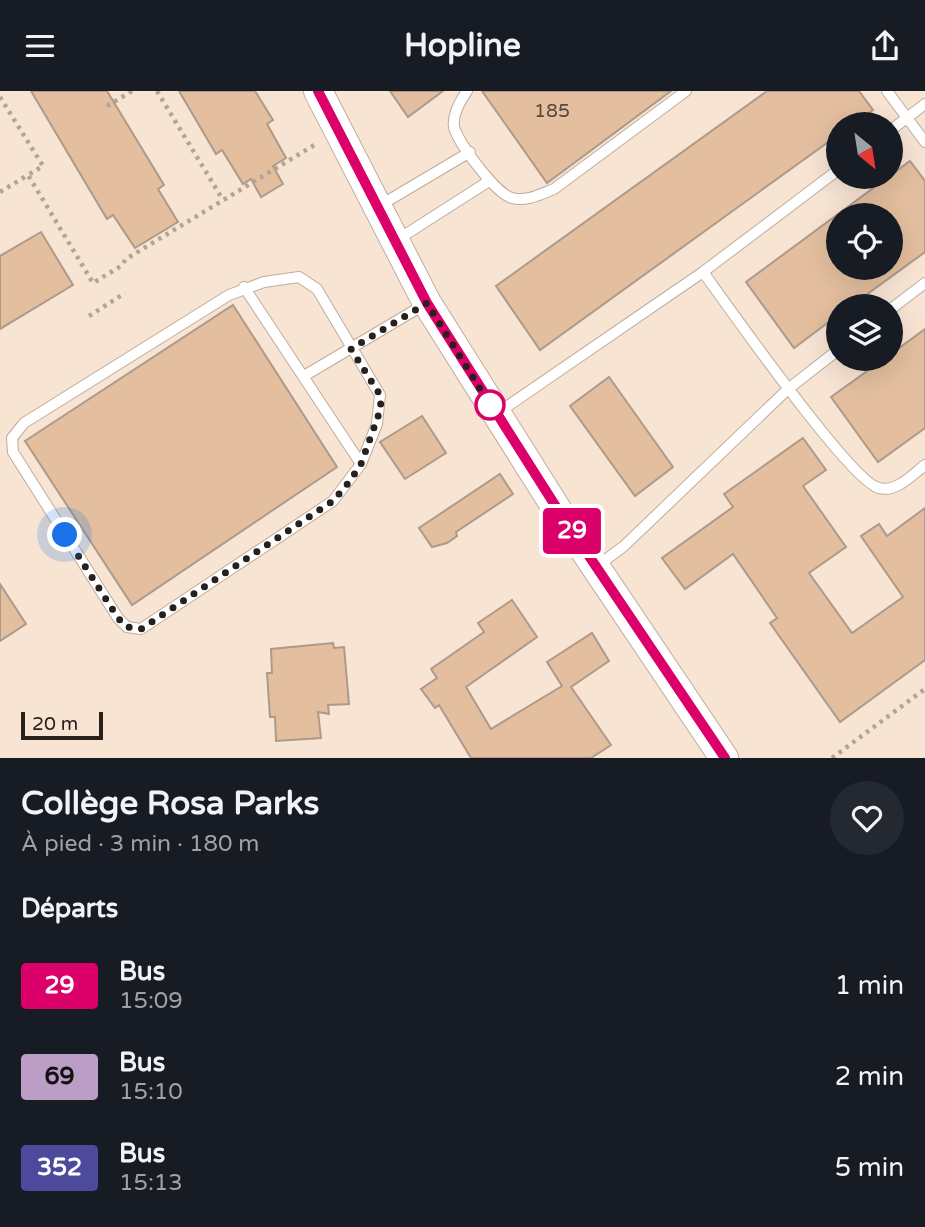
<!DOCTYPE html>
<html lang="fr">
<head>
<meta charset="utf-8">
<style>
	body { margin:0; font-family:"Varela Round",sans-serif; background:#242831; color:#f1f3f6; height:100vh; display:flex; flex-direction:column; font-size:26px; white-space:nowrap }
	* { box-sizing:border-box; margin:0 }
	p { font-size:23px; color:#9ea1a6 }
	.icon { flex:none; width:38px; height:38px; fill:none; stroke:currentColor; stroke-width:2; stroke-linecap:round; stroke-linejoin:round }
	.map { position:relative; height:667px; overflow:hidden }
	.side { display:flex; flex-direction:column; background:#171b24; flex:1 }
	.side>* { flex:none }
	.badge { padding:0 14px; border-radius:5px; font-size:24px; line-height:46px }
	.needle { width:46px; rotate:150deg }
	.buttons { position:absolute; left:826px; top:21px; display:grid; gap:14px }
	.buttons a { display:grid; place-items:center; width:77px; height:77px; border-radius:50%; background:#171b24; box-shadow:0 7px 28px #0002; font-size:35px }
	.scale { position:absolute; left:21px; bottom:18px; width:82px; box-sizing:border-box; padding-left:7px; border:4px solid #28211b; border-top:0; font-size:19px; line-height:24px; white-space:nowrap; color:#28211b; -webkit-text-stroke:5px #f8e4d3; paint-order:stroke }
	.you { position:absolute; width:35px; height:35px; margin:-18px; border:5px solid #fff; border-radius:50%; background:#1a73e8; box-shadow:0 0 0 10px #1a73e833 }
	.map>.badge { position:absolute; translate:-50% -50%; box-shadow:0 0 0 4px #fff }
	h2 { padding:0 21px; font-size:26px; line-height:63px }
	.round { display:grid; place-items:center; flex:none; width:74px; height:74px; border-radius:37px; background:#242831 }
	.summary { display:flex; align-items:center; justify-content:space-between; height:119px; padding:0 21px }
	h1 { font-size:33px; font-weight:700; line-height:52px }
	ul { padding:0; list-style:none }
	li { display:flex; align-items:center; gap:21px; height:91px; padding:0 21px }
	li div { flex:1 }
	li b { display:block; font-size:26px }
	li em { font-style:normal }
	li .badge { min-width:77px; font-weight:700; text-align:center }
	header { display:flex; justify-content:space-between; align-items:center; height:91px; padding:0 21px; background:#171b24; font-size:32px; font-weight:700 }
	.map>svg:first-child { display:block }
	.building { fill:#e4bf9f; stroke:#ad9a8a; stroke-width:2; fill-rule:evenodd }
	.lines { fill:none; stroke-linecap:round; stroke-linejoin:round }
	.service-casing { stroke:#bfac9c; stroke-width:12 }
	.tertiary-casing { stroke:#bfac9c; stroke-width:30 }
	.path { stroke:#b3a496; stroke-width:4.5; stroke-dasharray:3.5 5; stroke-linecap:butt }
	.service { stroke:#fff; stroke-width:10 }
	.tertiary { stroke:#fff; stroke-width:28 }
	.line-casing { stroke:#fff; stroke-width:16 }
	.line { stroke:#dc006b; stroke-width:10 }
	.walk { stroke:#28211b; stroke-width:7; stroke-dasharray:0 12.6 }
	.stop-dot { fill:#fff; stroke:#dc006b; stroke-width:3.5 }
	.labels { text-anchor:middle; dominant-baseline:central; stroke-width:5; stroke-linejoin:round; paint-order:stroke }
	.number-label { font-size:19px; fill:#57483c }
</style>
</head>
<body>
<header><svg class="icon" aria-label="menu" viewBox="0 0 24 24"><path d="M4 6h16M4 12h16M4 18h16"/></svg>Hopline<svg class="icon" aria-label="share" viewBox="0 0 24 24"><path d="M12 15V3M7 8l5-5 5 5M5 13v7h14v-7"/></svg></header>
<div class="map">
<svg width="925" height="667" viewBox="0 0 925 667">
	<rect width="100%" height="100%" fill="#f8e4d3"/>
	<g class="building">
		<polygon points="31,0 107,0 164,94 158,98 178,131 135,157 113,124 107,128"/>
		<polygon points="179,0 255,0 273,29 267,33 286,67 273,75 283,93 261,106 251,88 243,93 222,59 216,63"/>
		<polygon points="390,0 443,0 408,26"/>
		<polygon points="482,0 671,0 547,92"/>
		<polygon points="767,0 859,0 873,19 853,33 838,33 838,44 540,259 496,195"/>
		<path d="M910 70 925 90V161L851 215H838V224L794 257 746 191ZM838 124H891V177H838Z"/>
		<polygon points="41,141 73,194 0,238 0,165"/>
		<polygon points="233,214 337,376 132,514 25,350"/>
		<polygon points="925,238 925,337 878,371 831,306 884,268 891,268 891,263"/>
		<polygon points="609,286 673,376 635,405 570,315"/>
		<polygon points="422,325 446,362 405,388 380,351"/>
		<polygon points="803,347 826,379 803,395 846,456 809,482 852,542 903,506 861,445 879,433 887,445 925,417 925,569 840,631 770,532 777,527 733,463 685,498 662,467 733,416 724,403"/>
		<polygon points="500,383 513,403 456,441 457,445 447,452 432,456 419,437"/>
		<polygon points="0,493 26,533 0,550"/>
		<polygon points="512,509 537,546 466,596 491,638 562,595 547,571 592,542 609,570 571,596 611,654 591,667 471,667 439,614 435,617 421,598 437,587 431,578 484,541 478,532"/>
		<polygon points="333,552 334,557 344,556 349,613 328,614 329,623 318,621 321,647 276,650 275,626 270,626 267,582 272,582 271,558"/>
	</g>
	<g class="lines">
		<defs>
			<g id="service">
				<path d="M467 0C460 10 452 23 454 36 458 52 496 103 512 107 526 111 541 103 554 98L686 0"/>
				<polyline points="887,0 925,51"/>
				<polyline points="891,39 925,13"/>
				<polyline points="379,115 470,61"/>
				<polyline points="397,149 489,90"/>
				<path d="M703 181C727 214 851 391 879 397 896 402 912 384 925 374"/>
				<polygon points="299,186 317,198 380,304 377,333 361,373 333,410 141,538 127,536 118,527 13,361 12,347 24,332 229,204 264,191"/>
				<polyline points="244,196 361,373"/>
				<polyline points="891,218 925,192"/>
				<polyline points="304,285 427,212"/>
				<polyline points="499,321 703,181 838,79"/>
				<polyline points="596,476 624,455 788,298 838,259"/>
			</g>
			<polyline id="tertiary" points="318,0 427,212 558,420 724,667"/>
		</defs>
		<use href="#service" class="service-casing"/>
		<use href="#tertiary" class="tertiary-casing"/>
		<g class="path">
			<polyline points="157,0 223,109"/>
			<polyline points="0,6 43,75 28,84"/>
			<polyline points="107,15 132,0"/>
			<polyline points="0,101 28,84 93,192 121,175 126,168 316,53"/>
			<polyline points="89,225 125,202"/>
			<polyline points="832,667 925,598"/>
		</g>
		<use href="#service" class="service"/>
		<use href="#tertiary" class="tertiary"/>
	</g>
	<g class="lines">
		<defs>
			<polyline id="line" points="318,0 427,212 558,419 725,667"/>
		</defs>
		<use href="#line" class="line-casing"/>
		<use href="#line" class="line"/>
		<polyline class="walk" points="65,444 118,527 127,536 141,538 333,410 350,390 361,373 381,317 380,304 351,258 427,212 490,314"/>
	</g>
	<circle class="stop-dot" cx="490" cy="314" r="14"/>
	<g class="labels">
		<g class="number-label">
			<text x="552" y="20">185</text>
		</g>
	</g>
</svg>
<div class="buttons">
<a><svg class="needle" viewBox="-14 -14 28 28"><path d="M0-13l5 13h-10z" fill="#e53935"/><path d="M0 13l5-13h-10z" fill="#9ea1a6"/></svg></a>
<a><svg class="icon" aria-label="locate" viewBox="0 0 24 24"><circle cx="12" cy="12" r="6"/><path d="M12 2v4M12 18v4M2 12h4M18 12h4"/></svg></a>
<a><svg class="icon" aria-label="layers" viewBox="0 0 24 24"><path d="M12 4l9 5-9 5-9-5zM3 14l9 5 9-5"/></svg></a>
</div>
<div class="scale">20 m</div>
<div class="you" style="left:65px;top:444px"></div>
<b class="badge" style="left:572px;top:440px;background:#dc006b;color:#fff">29</b>
</div>
<section class="side">
<div class="summary"><div><h1>Collège Rosa Parks</h1><p>À pied · 3 min · 180 m</p></div><a class="round"><svg class="icon" aria-label="heart" viewBox="0 0 24 24"><path d="M12 20l-8-8c-3-5 5-10 8-4 3-6 11-1 8 4z"/></svg></a></div>
<h2>Départs</h2>
<ul>
<li><span class="badge" style="background:#dc006b;color:#fff">29</span><div><b>Bus</b><p>15:09</p></div><em>1 min</em></li>
<li><span class="badge" style="background:#bb9dc6;color:#111">69</span><div><b>Bus</b><p>15:10</p></div><em>2 min</em></li>
<li><span class="badge" style="background:#4d499d;color:#fff">352</span><div><b>Bus</b><p>15:13</p></div><em>5 min</em></li>
</ul>
</section>
</body>
</html>
